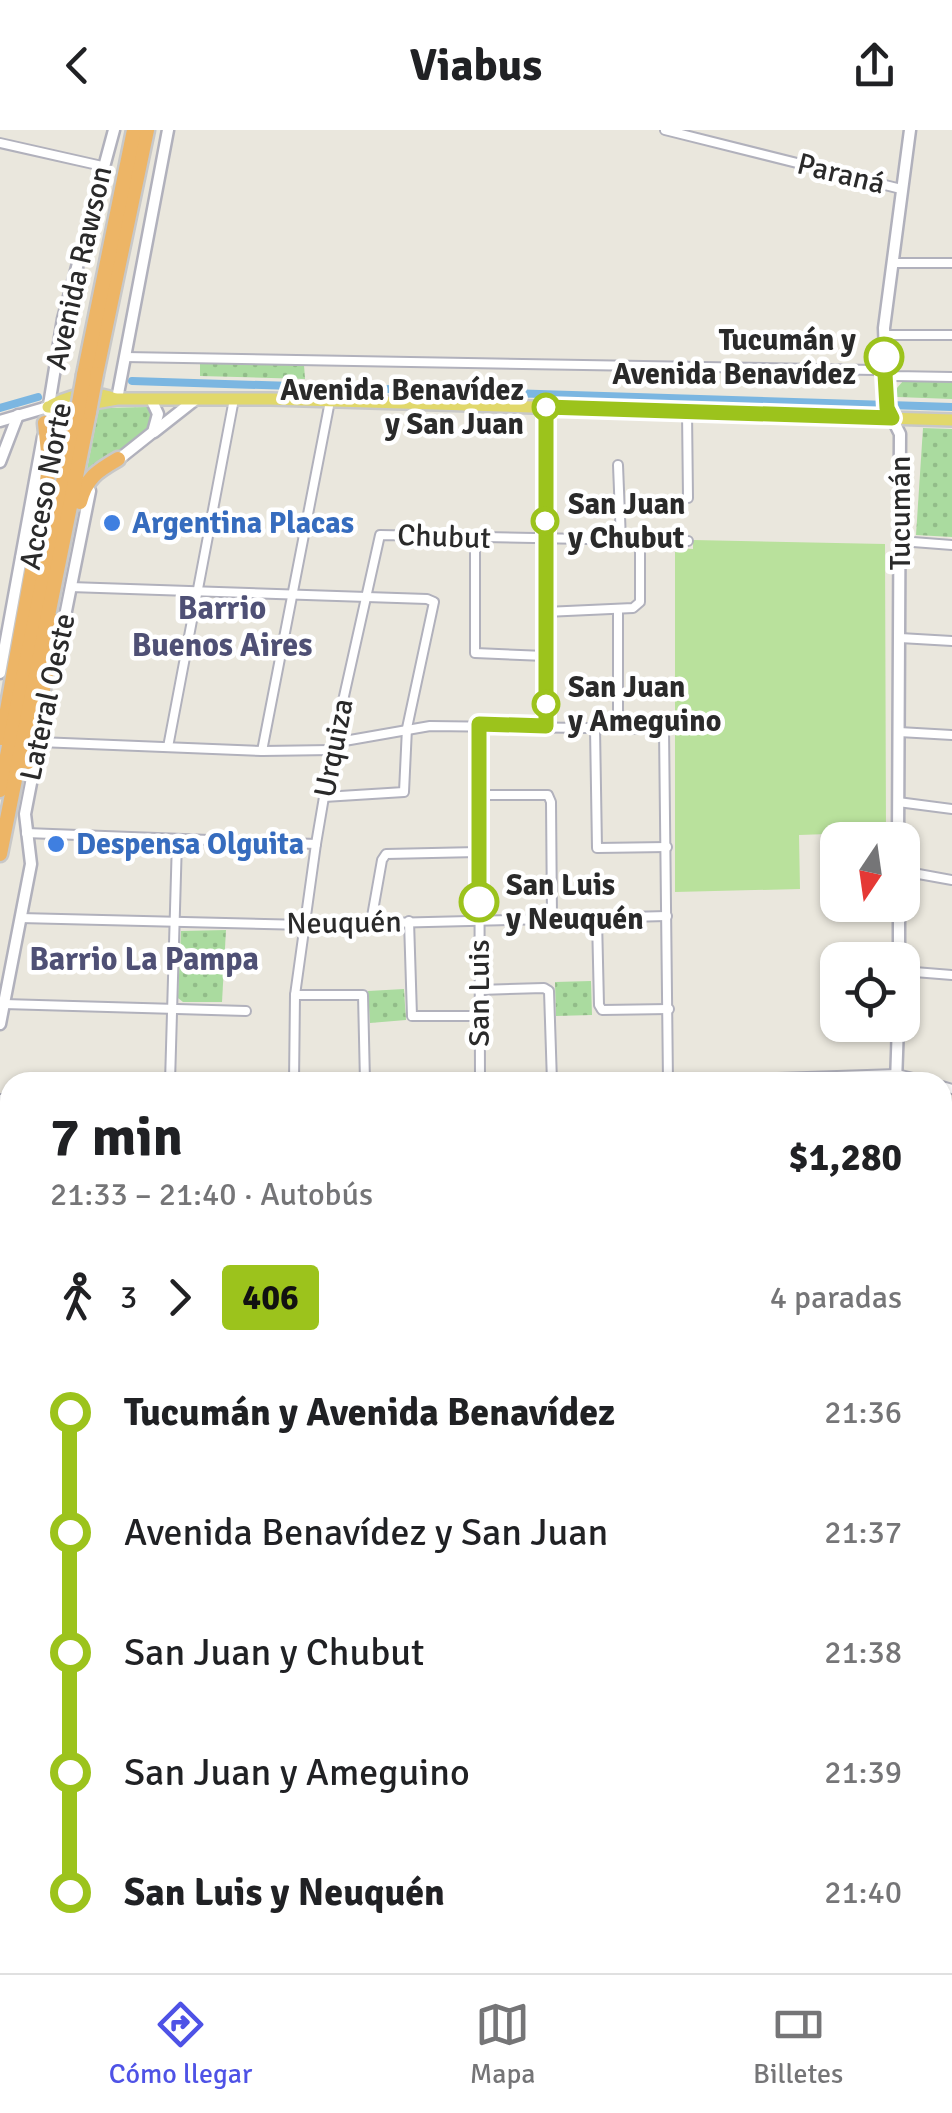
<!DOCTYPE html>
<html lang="es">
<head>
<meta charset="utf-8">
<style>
	body { margin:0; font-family:Signika,sans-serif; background:#f6f6f6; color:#202124; height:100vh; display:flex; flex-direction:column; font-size:38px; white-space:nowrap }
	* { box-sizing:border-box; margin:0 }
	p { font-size:32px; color:#757577 }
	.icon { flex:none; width:55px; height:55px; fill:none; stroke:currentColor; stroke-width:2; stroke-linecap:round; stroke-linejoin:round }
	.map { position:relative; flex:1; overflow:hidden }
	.panel { position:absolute; left:0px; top:942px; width:952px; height:902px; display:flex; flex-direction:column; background:#fff; border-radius:30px 30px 0 0; box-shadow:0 2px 8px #0004 }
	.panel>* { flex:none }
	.badge { padding:0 20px; border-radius:8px; font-size:35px; line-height:65px }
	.needle { width:65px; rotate:193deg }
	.tools { position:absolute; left:820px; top:692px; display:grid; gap:20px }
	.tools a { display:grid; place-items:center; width:100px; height:100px; border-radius:20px; background:#fff; box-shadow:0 2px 8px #0004; font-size:50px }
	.map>.badge { position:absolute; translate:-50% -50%; box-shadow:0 0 0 5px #fff }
	.legs { display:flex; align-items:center; gap:15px; height:110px; padding:0 50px; font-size:32px }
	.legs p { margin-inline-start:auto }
	.headline { display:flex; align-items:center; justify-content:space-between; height:170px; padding:0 50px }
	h1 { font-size:55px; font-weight:800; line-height:75px }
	ul { padding:0 50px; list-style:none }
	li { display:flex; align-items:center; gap:35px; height:120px; font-size:38px }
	li i { display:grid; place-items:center; width:15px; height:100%; margin:0 12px; background:currentColor }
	li i::after { content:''; width:25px; height:25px; margin:-12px; border:8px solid; border-radius:50%; background:#fff }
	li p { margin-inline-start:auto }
	li:first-child i { background:linear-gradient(#0000 50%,currentColor 0) }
	li:last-child i { background:linear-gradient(currentColor 50%,#0000 0) }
	header { display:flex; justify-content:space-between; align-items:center; height:130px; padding:0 50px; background:#fff; font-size:45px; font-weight:800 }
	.tabs { display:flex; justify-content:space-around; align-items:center; height:140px; border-top:2px solid #e0e0e0; background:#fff; font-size:28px; color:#757577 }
	.tabs a { display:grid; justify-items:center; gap:5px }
	.tabs .on { color:#4e52e6 }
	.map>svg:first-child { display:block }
	.park { fill:url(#park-dots) }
	.pitch { fill:#b9e19c }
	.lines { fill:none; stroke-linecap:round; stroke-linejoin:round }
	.canal { stroke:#7bb6e1; stroke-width:8 }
	.street-casing { stroke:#b1b1bc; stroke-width:12 }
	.secondary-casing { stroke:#b1b1bc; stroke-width:15 }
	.primary-casing { stroke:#c8c8c8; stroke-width:16 }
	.highway-casing { stroke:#c8c8c8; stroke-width:19 }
	.street { stroke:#fff; stroke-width:8 }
	.secondary { stroke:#fff; stroke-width:10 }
	.primary { stroke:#e1d86b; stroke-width:11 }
	.highway { stroke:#edb566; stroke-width:14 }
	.highway-bridge-casing { stroke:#c8c8c8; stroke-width:19; stroke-linecap:butt }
	.highway-bridge { stroke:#edb566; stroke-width:14 }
	.line-1-casing { stroke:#fff; stroke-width:22 }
	.line-1 { stroke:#9cc31c; stroke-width:15 }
	.stop-1-dot { fill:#fff; stroke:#9cc31c; stroke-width:5 }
	.shop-dot { fill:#3f7fe0; stroke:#fff; stroke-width:4 }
	.labels { text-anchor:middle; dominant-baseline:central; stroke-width:9; stroke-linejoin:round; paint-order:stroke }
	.street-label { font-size:30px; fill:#2a2a2a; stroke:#fff }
	.stop-label { font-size:30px; font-weight:bold; fill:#2a2a2a; stroke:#fff; text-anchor:start }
	.shop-label { font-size:30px; font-weight:bold; fill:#366cbe; stroke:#fff; text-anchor:start }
	.neighbourhood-label { font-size:32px; font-weight:bold; fill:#4f5075; stroke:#fff }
</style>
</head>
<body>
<header><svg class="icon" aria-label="back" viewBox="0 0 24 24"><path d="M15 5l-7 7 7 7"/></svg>Viabus<svg class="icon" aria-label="share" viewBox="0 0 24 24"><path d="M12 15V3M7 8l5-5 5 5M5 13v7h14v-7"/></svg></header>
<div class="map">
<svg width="952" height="1843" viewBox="0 0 952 1843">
	<defs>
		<pattern id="park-dots" width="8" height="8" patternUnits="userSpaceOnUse" patternTransform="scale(2.5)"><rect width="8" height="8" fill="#aadb9f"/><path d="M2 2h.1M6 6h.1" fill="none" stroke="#92bc89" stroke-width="1.8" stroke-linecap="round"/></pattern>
	</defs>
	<rect width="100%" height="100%" fill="#eae7dd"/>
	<g class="park">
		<polygon points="200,232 304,235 305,249 200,246"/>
		<polygon points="903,251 952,252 952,269 897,267 897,258"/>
		<polygon points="148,277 155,284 152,294 85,349 99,278"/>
		<polygon points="923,298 952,299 952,407 916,405"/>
		<polygon points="226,800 222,872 183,872 178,868 181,801"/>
		<polygon points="591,851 592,885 556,886 555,852"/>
		<polygon points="404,859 406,890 370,893 368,861"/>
	</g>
	<polygon class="pitch" points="693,410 885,414 886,702 799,705 800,759 675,762 675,418 693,419"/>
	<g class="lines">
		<g class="canal">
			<polyline points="132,251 952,277"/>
			<polyline points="0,278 38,267"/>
		</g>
		<defs>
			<g id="street">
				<polyline points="665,0 901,59"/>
				<polyline points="0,13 102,36"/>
				<polyline points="892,133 952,133"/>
				<polyline points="884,205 952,205"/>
				<polyline points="125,227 874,240 894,246 952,247"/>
				<polyline points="546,277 547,596"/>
				<polyline points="687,282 688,368"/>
				<polyline points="618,335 621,411"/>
				<polyline points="475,408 475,523 545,526"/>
				<polyline points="900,411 952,415"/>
				<polyline points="70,457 427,469 434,472 407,598 404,662 324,667"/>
				<polyline points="618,480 618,598"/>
				<polyline points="545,482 633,478 640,472 640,411"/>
				<polyline points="900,508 952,511"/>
				<polyline points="479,594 480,952"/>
				<polyline points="595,598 597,718 667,717"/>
				<polyline points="899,602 952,605"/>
				<polyline points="39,612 262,621 332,620"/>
				<polyline points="333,613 430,596 664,599 668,952"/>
				<polyline points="168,617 234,269"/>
				<polyline points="262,621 330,271"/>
				<polyline points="478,665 548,665 551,672 552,788"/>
				<polyline points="898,672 952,679"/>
				<polyline points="26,703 316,714"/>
				<polyline points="902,741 952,750"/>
				<polyline points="20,788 306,795 667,786"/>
				<polyline points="597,789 599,875 602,880 669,879"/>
				<polyline points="409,791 412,886 480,886"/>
				<polyline points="371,792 382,730 386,724 478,722"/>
				<polyline points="902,841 952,845"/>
				<polyline points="479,860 544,858 549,861 552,952"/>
				<polyline points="295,865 363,865 365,952"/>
				<polyline points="4,874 246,881"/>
				<polyline points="170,952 177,710"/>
				<polyline points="294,952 295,865 316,714 332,620 380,405 688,411"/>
				<polyline points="658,952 897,944 929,952"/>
				<polyline points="942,956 952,959"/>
				<polyline points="0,969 10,969"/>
				<polyline points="942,1084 952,1086"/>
				<polyline points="950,1236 945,1296 952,1309"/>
				<polyline points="942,1530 952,1533"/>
				<polyline points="942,1679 952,1682"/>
				<polyline points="132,1835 160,1843"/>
				<polyline points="403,1835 417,1839"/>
				<polyline points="557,1835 584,1843"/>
				<polyline points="328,1843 330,1835"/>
				<polyline points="601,1843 603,1835"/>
			</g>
			<g id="secondary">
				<polyline points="117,269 168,0"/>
				<polyline points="48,281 63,189 114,0"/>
				<polyline points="0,291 48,277"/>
				<polyline points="154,302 196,269"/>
				<polyline points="0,332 18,285"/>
				<polyline points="114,333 153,302 158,284 151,269"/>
				<polyline points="62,501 90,361"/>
				<polyline points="0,543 43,307"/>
				<polyline points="898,710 900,304 887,278 884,198 910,0"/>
				<polyline points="899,830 899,775"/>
				<polyline points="0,894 31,734 25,684 44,586"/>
				<polyline points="896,952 898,895"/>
				<polyline points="0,1550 10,1553"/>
				<polyline points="942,1816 952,1819"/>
				<polyline points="807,1843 810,1835"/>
			</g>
			<g id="primary">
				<path d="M52 275C72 264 94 260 115 269"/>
				<polyline points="48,277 67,278 117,269 271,269 952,290"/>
			</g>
			<g id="highway">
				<polyline points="96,244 147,0"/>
				<polyline points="84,245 134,0"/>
				<path d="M80 372C86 348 97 341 118 329"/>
				<polyline points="2,608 46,363 49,332 45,293"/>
				<polyline points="28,632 57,491"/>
				<polyline points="0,660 77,284"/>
				<polyline points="0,724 89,282"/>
			</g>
		</defs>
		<use href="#street" class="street-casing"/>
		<use href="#secondary" class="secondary-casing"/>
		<use href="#primary" class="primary-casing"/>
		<use href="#highway" class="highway-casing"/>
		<use href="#street" class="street"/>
		<use href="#secondary" class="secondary"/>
		<use href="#primary" class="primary"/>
		<use href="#highway" class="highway"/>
		<defs>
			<g id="highway-bridge">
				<polyline points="89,282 96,244"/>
				<polyline points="77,284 84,245"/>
			</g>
		</defs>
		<use href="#highway-bridge" class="highway-bridge-casing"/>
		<use href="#highway-bridge" class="highway-bridge"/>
	</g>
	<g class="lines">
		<defs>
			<polyline id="line-1" points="479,772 479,594 546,596 546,277 892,288 887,278 884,227"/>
		</defs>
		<use href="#line-1" class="line-1-casing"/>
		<use href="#line-1" class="line-1"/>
	</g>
	<g class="stop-1-dot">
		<circle cx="884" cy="227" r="18"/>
		<circle cx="546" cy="277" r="12"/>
		<circle cx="545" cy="391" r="12"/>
		<circle cx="546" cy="574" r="12"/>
		<circle cx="479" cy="772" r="18"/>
	</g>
	<g class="shop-dot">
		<circle cx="112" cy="393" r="10"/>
		<circle cx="56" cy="714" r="10"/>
	</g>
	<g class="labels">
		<g class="street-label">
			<text transform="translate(841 44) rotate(14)">Paraná</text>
			<text transform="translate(79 138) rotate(-77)">Avenida Rawson</text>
			<text transform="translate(46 356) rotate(-79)">Acceso Norte</text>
			<text transform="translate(900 383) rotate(-90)">Tucumán</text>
			<text transform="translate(444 407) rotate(2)">Chubut</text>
			<text transform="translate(48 567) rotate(-78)">Lateral Oeste</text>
			<text transform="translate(334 618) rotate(-79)">Urquiza</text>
			<text transform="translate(344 793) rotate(-1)">Neuquén</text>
			<text transform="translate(479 863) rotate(-90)">San Luis</text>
		</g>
		<g class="stop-label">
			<text x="856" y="210" text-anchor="end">Tucumán y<tspan x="856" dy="34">Avenida Benavídez</tspan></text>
			<text x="524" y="260" text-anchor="end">Avenida Benavídez<tspan x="524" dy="34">y San Juan</tspan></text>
			<text x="568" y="374">San Juan<tspan x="568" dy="34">y Chubut</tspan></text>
			<text x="568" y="557">San Juan<tspan x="568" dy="34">y Ameguino</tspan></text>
			<text x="506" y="755">San Luis<tspan x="506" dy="34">y Neuquén</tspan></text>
		</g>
		<g class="shop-label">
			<text x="132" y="393">Argentina Placas</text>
			<text x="76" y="714">Despensa Olguita</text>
		</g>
		<g class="neighbourhood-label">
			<text x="222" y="478">Barrio<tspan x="222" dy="37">Buenos Aires</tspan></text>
			<text x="144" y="829">Barrio La Pampa</text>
		</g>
	</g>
</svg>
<div class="tools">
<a><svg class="needle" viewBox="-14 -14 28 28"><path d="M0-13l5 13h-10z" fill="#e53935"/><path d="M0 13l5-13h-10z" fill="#757577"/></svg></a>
<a><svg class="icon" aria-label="locate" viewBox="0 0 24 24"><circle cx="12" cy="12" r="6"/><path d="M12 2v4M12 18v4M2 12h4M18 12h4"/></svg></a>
</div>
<section class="panel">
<div class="headline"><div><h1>7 min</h1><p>21:33 – 21:40 · Autobús</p></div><b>$1,280</b></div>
<div class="legs"><svg class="icon" aria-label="walk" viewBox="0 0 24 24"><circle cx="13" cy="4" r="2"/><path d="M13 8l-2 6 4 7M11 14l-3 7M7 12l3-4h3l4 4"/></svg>3<svg class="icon" aria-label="forward" viewBox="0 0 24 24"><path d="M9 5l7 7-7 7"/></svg><b class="badge" style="background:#9cc31c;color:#111">406</b><p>4 paradas</p></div>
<ul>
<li><i style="color:#9cc31c"></i><b>Tucumán y Avenida Benavídez</b><p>21:36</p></li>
<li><i style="color:#9cc31c"></i><span>Avenida Benavídez y San Juan</span><p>21:37</p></li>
<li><i style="color:#9cc31c"></i><span>San Juan y Chubut</span><p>21:38</p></li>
<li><i style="color:#9cc31c"></i><span>San Juan y Ameguino</span><p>21:39</p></li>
<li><i style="color:#9cc31c"></i><b>San Luis y Neuquén</b><p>21:40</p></li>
</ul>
</section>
</div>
<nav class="tabs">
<a class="on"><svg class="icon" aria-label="directions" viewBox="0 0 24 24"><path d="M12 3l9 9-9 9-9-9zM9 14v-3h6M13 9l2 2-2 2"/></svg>Cómo llegar</a>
<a><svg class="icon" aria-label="map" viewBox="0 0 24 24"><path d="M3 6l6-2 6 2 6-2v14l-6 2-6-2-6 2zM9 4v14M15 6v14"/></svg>Mapa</a>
<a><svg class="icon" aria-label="tickets" viewBox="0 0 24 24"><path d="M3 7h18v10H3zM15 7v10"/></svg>Billetes</a>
</nav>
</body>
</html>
